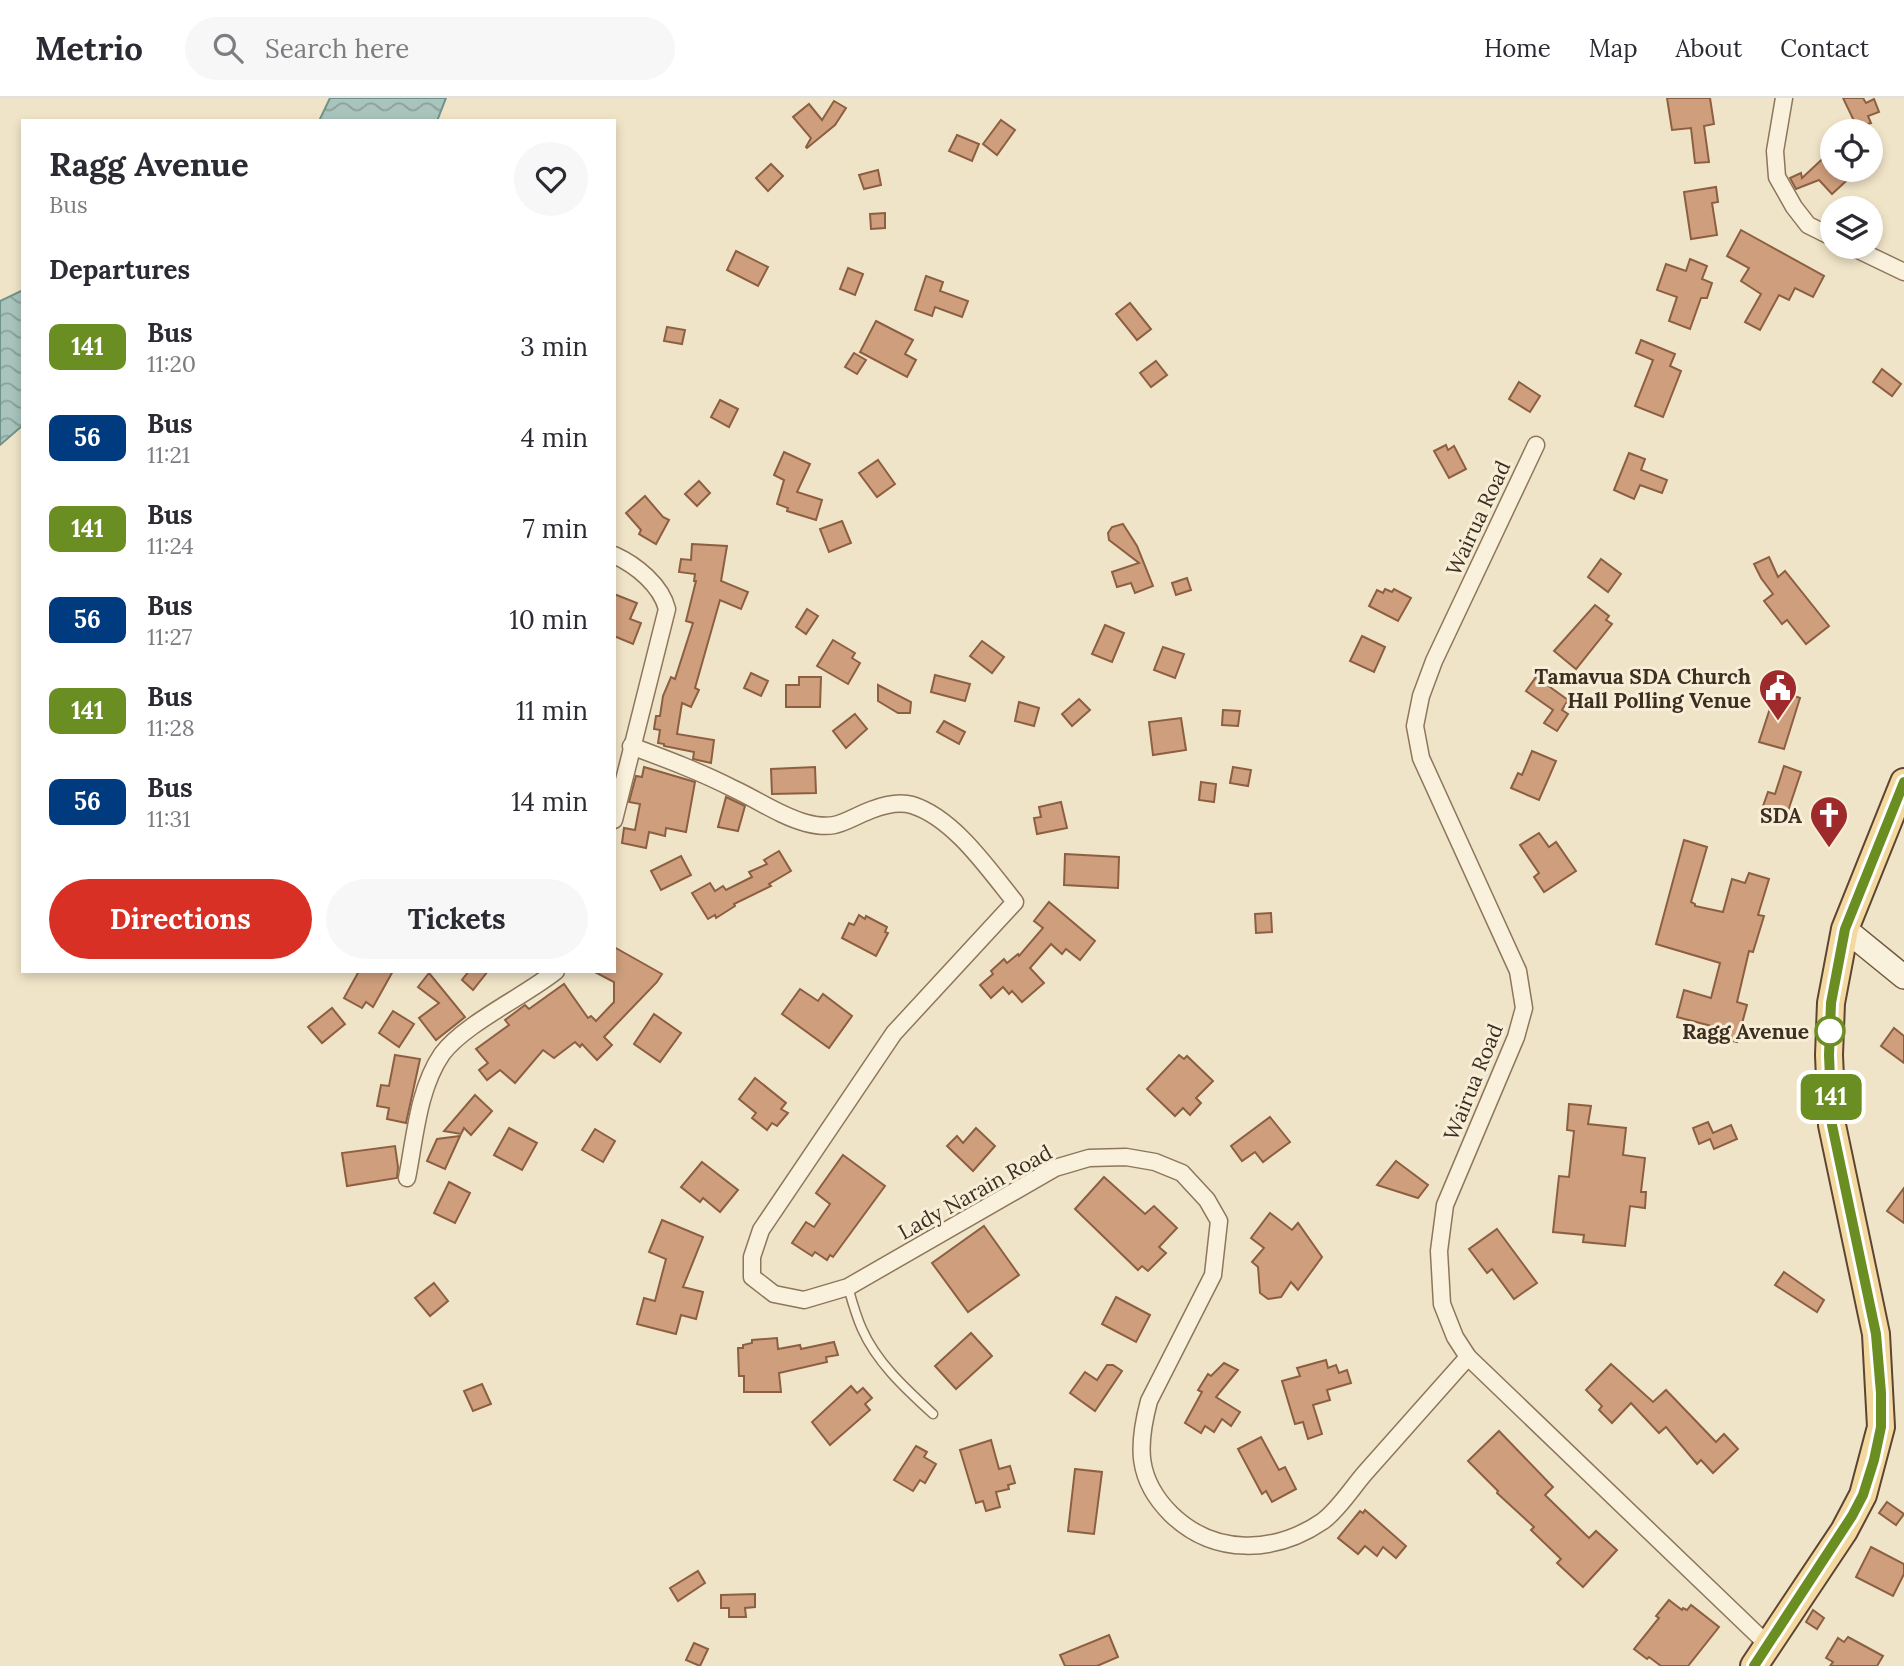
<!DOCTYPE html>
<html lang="en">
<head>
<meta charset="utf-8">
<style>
	body { margin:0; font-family:Lora,serif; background:#f7f7f7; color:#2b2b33; height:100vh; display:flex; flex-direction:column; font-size:26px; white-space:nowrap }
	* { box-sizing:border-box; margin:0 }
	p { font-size:23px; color:#7c7c81 }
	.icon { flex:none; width:38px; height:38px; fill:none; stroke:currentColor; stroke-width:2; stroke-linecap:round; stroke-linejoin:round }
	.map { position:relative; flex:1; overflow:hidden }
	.drawer { position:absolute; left:21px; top:21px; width:595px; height:854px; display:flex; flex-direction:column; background:#fff; border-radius:0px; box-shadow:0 4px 10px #0003 }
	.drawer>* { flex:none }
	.badge { padding:0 14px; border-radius:10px; font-size:24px; line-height:46px }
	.fabs { position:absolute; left:1820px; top:21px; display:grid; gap:14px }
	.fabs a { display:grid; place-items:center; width:63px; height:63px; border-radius:50%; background:#fff; box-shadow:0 4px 10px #0003; font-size:35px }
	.map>.badge { position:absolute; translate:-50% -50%; box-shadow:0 0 0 4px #fff }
	h2 { padding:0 28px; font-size:26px; line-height:63px }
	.round { display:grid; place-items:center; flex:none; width:74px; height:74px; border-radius:37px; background:#f7f7f7 }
	.summary { display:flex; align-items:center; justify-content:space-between; height:119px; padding:0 28px }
	h1 { font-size:33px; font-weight:800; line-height:52px }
	.button { display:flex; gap:14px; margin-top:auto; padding:14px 28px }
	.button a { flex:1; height:80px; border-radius:42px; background:#d93025; color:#fff; font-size:28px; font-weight:800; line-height:80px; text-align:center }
	.button a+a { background:#f7f7f7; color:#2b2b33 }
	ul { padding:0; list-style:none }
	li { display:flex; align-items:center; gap:21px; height:91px; padding:0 28px }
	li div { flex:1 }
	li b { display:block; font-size:26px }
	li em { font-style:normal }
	li .badge { min-width:77px; font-weight:700; text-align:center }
	header { display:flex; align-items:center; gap:42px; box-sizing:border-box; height:98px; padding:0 35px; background:#fff; border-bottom:2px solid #e1e1e2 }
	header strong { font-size:33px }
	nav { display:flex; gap:38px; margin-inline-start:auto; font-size:24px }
	.search { width:490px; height:63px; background:#f7f7f7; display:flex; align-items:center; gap:18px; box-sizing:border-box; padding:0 24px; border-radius:38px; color:#7c7c81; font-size:26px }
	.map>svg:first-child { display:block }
	.water { fill:url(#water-waves); stroke:#6f938a; stroke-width:2 }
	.building { fill:#cf9f7d; stroke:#8d5f41; stroke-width:2 }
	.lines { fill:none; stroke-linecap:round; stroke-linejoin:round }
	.lane-casing { stroke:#8d765c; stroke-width:11 }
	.street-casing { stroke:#8d765c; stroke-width:19 }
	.secondary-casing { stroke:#6f573f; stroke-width:26 }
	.primary-casing { stroke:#5b4430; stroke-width:30 }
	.lane { stroke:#faf1dc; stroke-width:8 }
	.street { stroke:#faf1dc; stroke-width:16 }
	.secondary { stroke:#faf1dc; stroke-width:23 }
	.primary { stroke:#f3d9a0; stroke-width:26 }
	.line-casing { stroke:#fff; stroke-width:16 }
	.line { stroke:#6b8e23; stroke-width:10 }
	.stop-dot { fill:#fff; stroke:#6b8e23; stroke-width:3.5 }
	.labels { text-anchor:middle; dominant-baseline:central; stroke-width:6; stroke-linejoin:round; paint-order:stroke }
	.street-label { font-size:21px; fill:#3d2e20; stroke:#f7eed8 }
	.poi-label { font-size:21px; font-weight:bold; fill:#3d2e20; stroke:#f7eed8; text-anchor:end }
	.stop-label { font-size:21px; font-weight:bold; fill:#3d2e20; stroke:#f7eed8; text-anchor:end }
</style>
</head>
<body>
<header>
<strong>Metrio</strong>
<div class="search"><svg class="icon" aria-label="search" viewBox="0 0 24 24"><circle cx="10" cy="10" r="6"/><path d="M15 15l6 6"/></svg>Search here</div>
<nav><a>Home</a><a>Map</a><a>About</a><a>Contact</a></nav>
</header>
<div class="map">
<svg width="1904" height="1568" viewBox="0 0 1904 1568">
	<defs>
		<pattern id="water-waves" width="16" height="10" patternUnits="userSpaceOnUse" patternTransform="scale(1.75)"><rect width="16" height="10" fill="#a9c4bc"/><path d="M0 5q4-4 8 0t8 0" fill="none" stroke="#8ba098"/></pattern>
	</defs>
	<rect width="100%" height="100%" fill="#f0e4c8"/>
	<g class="water">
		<polygon points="330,0 446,0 437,23 319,23"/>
		<polygon points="23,192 23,327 0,347 0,203"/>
	</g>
	<g class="building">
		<polygon points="1667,0 1710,0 1714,26 1704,28 1709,64 1695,65 1691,30 1672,32"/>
		<polygon points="1843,0 1863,0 1866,5 1874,1 1879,14 1868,18 1871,25 1857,29"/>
		<polygon points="834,3 846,10 835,27 807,50 806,49 811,40 793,19 809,6 822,22"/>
		<polygon points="1001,22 1015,32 997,57 983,46"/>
		<polygon points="957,37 979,46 972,63 949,53"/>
		<polygon points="1832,52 1832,72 1858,72 1832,96 1819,82 1796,91 1790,80 1801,75 1802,80"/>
		<polygon points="771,66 783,78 768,93 756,80"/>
		<polygon points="878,72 881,87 864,91 859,77"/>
		<polygon points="1716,89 1718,104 1712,105 1717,137 1691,141 1684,94"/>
		<polygon points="885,115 885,130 871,131 870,116"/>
		<polygon points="1741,132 1824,178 1813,199 1795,190 1789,202 1779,197 1760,232 1745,224 1761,196 1741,183 1749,170 1727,158"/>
		<polygon points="736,153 768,169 758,188 727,172"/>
		<polygon points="1690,161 1707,168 1702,181 1712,185 1707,200 1701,200 1690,231 1669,223 1677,199 1657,192 1666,166 1686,173"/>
		<polygon points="848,170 863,176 855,197 840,191"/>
		<polygon points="926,178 943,184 940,193 968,203 962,219 935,209 932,218 915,212"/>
		<polygon points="1130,205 1151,231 1137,242 1116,216"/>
		<polygon points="876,223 913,242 905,256 916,262 907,279 860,254"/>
		<polygon points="667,229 685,232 682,246 664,243"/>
		<polygon points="1641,242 1675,256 1670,268 1681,273 1663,319 1635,308 1653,262 1636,255"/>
		<polygon points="854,255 866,262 857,276 845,269"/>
		<polygon points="1156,263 1167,277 1151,289 1140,275"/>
		<polygon points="1882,271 1901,286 1892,298 1873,284"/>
		<polygon points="1519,284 1540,298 1530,314 1509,301"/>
		<polygon points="720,302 738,311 729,329 711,319"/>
		<polygon points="1446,347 1448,352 1454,348 1466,371 1449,380 1434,353"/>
		<polygon points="784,354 810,366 797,394 822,402 816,422 787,413 788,410 777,406 784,382 774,377"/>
		<polygon points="1629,355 1645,361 1641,372 1667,382 1662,395 1640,387 1634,401 1614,392"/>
		<polygon points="878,362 895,386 877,399 859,375"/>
		<polygon points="699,383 710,395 697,408 685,396"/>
		<polygon points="645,398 663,419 669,422 656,446 639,436 641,432 626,415"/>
		<polygon points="842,423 851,445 829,454 820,431"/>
		<polygon points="1123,426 1137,448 1153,488 1135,495 1131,485 1117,489 1112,474 1139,465 1109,442 1108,435 1112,429"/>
		<polygon points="692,446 727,448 721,483 748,494 741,511 720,502 695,590 699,592 691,609 682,605 677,636 714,642 711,665 693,661 694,654 664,648 664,646 658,645 660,632 654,631 656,618 660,618 663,598 671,579 675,581 693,525 686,523 696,483 694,483 695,476 679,474 681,461 691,462"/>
		<polygon points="1769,459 1778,479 1785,473 1829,528 1806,546 1787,522 1782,526 1764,503 1773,496 1761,480 1754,466"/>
		<polygon points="1601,461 1621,476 1608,494 1588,479"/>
		<polygon points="1187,480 1191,492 1176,497 1172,485"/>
		<polygon points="1385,491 1392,494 1394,491 1411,500 1398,523 1369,508 1377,492 1383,495"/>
		<polygon points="614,496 637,505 630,521 641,525 633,546 614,538"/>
		<polygon points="1595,507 1609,518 1606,522 1612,526 1576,571 1554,553"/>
		<polygon points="807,511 818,518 806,536 796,529"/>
		<polygon points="1105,527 1124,535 1112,564 1092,556"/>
		<polygon points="1362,538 1385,549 1374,574 1350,563"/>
		<polygon points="833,542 855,555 852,560 860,565 848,586 817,568"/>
		<polygon points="982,543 1004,559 992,575 970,558"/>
		<polygon points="1163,549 1184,556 1175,580 1154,572"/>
		<polygon points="751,575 768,583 761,598 744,590"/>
		<polygon points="935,577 970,586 965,603 931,594"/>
		<polygon points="799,579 821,579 820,609 786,609 786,587 799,587"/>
		<polygon points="1536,579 1568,602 1562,612 1568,616 1557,633 1544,625 1553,612 1526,593"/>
		<polygon points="878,587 911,604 910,615 898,615 878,603"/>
		<polygon points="1776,592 1800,600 1784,651 1759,644"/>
		<polygon points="1079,601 1090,612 1072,628 1062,616"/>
		<polygon points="1019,604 1039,610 1034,628 1015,623"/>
		<polygon points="1223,612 1240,613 1238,628 1222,627"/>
		<polygon points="855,616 867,631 846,650 833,633"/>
		<polygon points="1181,620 1186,652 1153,657 1149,624"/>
		<polygon points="944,623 965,634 959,646 937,634"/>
		<polygon points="1532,653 1556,663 1539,702 1511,690 1518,675 1522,677"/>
		<polygon points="1784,668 1801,674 1787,716 1763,708 1768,694 1775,696"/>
		<polygon points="644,669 695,684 686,734 666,730 665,738 649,734 646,750 622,745 624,730 635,732 640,706 629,704 636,678 642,679"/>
		<polygon points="815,669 816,695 772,696 771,671"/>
		<polygon points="1233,669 1251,672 1248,688 1230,685"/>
		<polygon points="1201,684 1216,686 1214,704 1199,702"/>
		<polygon points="726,699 745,708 738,733 718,729"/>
		<polygon points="1061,704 1067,730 1037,736 1034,720 1041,719 1039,709"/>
		<polygon points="1539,735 1549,749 1556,744 1576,773 1544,794 1534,779 1539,775 1520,747"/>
		<polygon points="1684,742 1707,749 1691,804 1695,806 1695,808 1723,814 1732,781 1745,785 1749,775 1769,781 1758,817 1764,818 1753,854 1749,853 1737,904 1747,907 1737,944 1721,940 1723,931 1677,919 1684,892 1711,900 1720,865 1656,846"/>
		<polygon points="779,753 791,773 769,786 771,788 734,806 735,808 716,820 715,817 708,821 692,795 710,785 715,793 723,788 726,792 752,779 749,774 767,766 764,762"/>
		<polygon points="1065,756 1119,759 1118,790 1064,787"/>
		<polygon points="681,758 691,777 661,792 651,773"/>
		<polygon points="1049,804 1095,843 1080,862 1066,851 1062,856 1051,846 1030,870 1044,885 1022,904 1012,893 1009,896 1003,889 991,900 980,887 993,876 991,873 1004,861 1007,865 1018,856 1019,858 1043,830 1034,823"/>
		<polygon points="1271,815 1272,834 1256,835 1255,816"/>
		<polygon points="859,817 865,821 866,818 887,829 885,834 888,835 876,858 842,840 849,825 854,827"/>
		<polygon points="614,849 662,876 657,884 604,939 612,947 597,962 582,946 580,949 575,944 554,960 543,952 515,985 500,972 487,982 479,972 488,965 476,951 509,927 505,922 525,907 529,911 564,886 588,920 591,918 596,923 614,904 614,884 593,873 614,873"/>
		<polygon points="359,873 393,873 373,909 366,904 362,910 344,900"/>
		<polygon points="469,873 488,873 473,892 462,882"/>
		<polygon points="429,875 465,919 436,942 419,920 439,905 418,889"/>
		<polygon points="800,891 818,903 823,896 852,918 829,950 782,916"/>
		<polygon points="332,910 345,926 322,945 308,929"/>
		<polygon points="393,913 414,926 399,949 379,935"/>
		<polygon points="654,916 681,935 660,964 634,946"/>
		<polygon points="1894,930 1904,938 1904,965 1881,948"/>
		<polygon points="395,957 420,961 406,1025 387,1021 389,1010 377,1008 381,987 389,988"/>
		<polygon points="1179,957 1184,961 1187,958 1213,983 1196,1000 1201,1005 1190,1017 1183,1010 1175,1018 1147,991"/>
		<polygon points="755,980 786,1005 781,1011 788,1015 777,1028 772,1025 767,1032 752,1020 756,1015 739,1001"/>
		<polygon points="475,997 492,1013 471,1037 464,1030 461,1036 444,1033"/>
		<polygon points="1569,1006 1591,1008 1588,1026 1626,1030 1623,1057 1645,1060 1641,1094 1646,1094 1645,1110 1630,1108 1625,1148 1583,1144 1584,1137 1553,1134 1559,1078 1569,1079 1574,1033 1567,1032"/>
		<polygon points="1270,1019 1290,1044 1263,1064 1255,1054 1242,1063 1231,1048"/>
		<polygon points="1708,1024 1713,1035 1731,1027 1737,1041 1714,1051 1710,1041 1699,1046 1693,1030"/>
		<polygon points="509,1030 537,1045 522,1072 494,1057"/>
		<polygon points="976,1030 995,1048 973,1073 947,1048 957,1038 963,1045"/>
		<polygon points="595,1031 615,1043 603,1064 582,1052"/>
		<polygon points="460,1038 445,1071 427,1063 437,1041"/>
		<polygon points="395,1048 398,1069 397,1080 347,1088 342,1055"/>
		<polygon points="843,1057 885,1088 833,1159 830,1157 827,1162 815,1154 812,1158 792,1145 806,1124 814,1129 830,1106 816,1095"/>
		<polygon points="1396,1063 1428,1087 1418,1100 1377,1087"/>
		<polygon points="702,1064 738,1092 720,1114 703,1100 700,1104 681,1089"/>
		<polygon points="1104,1079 1145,1116 1154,1108 1177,1130 1159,1149 1166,1155 1148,1173 1142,1168 1138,1172 1075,1111"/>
		<polygon points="449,1084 470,1095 455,1125 434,1115"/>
		<polygon points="1904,1090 1904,1125 1887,1113"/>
		<polygon points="1270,1115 1292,1132 1298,1125 1322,1159 1298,1192 1291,1184 1281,1199 1268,1201 1260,1195 1258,1169 1252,1164 1264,1150 1251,1140"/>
		<polygon points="662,1122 703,1139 683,1189 703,1194 696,1221 681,1217 676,1236 637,1226 644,1200 655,1203 666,1161 649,1154"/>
		<polygon points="984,1128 1019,1177 968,1214 932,1165"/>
		<polygon points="1497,1131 1537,1185 1514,1201 1492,1171 1487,1175 1469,1151"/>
		<polygon points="1784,1174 1824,1202 1817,1214 1775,1187"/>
		<polygon points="434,1185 448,1203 430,1218 415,1200"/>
		<polygon points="1116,1199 1150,1217 1136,1244 1102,1226"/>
		<polygon points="971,1235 992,1258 956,1291 935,1268"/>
		<polygon points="777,1240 778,1251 800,1247 801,1251 834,1244 838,1257 826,1259 827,1264 779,1275 781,1294 744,1294 744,1278 739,1278 738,1250 743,1250 743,1247 752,1245 752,1242"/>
		<polygon points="1326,1262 1328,1270 1336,1267 1339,1275 1347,1272 1351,1285 1327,1292 1330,1302 1313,1307 1322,1336 1308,1341 1303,1324 1295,1326 1282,1283 1300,1278 1297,1270"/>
		<polygon points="1224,1265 1238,1272 1216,1299 1240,1314 1231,1328 1222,1321 1214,1334 1205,1328 1201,1335 1185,1325 1202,1294 1198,1292 1208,1276 1211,1278"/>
		<polygon points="1611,1266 1653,1304 1666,1292 1716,1344 1724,1336 1738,1351 1713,1375 1701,1362 1697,1366 1666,1329 1659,1335 1631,1305 1612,1325 1599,1312 1602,1308 1586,1292"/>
		<polygon points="1107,1267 1113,1267 1122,1273 1095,1313 1070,1295 1085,1274 1097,1282"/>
		<polygon points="482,1286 491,1306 473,1313 464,1293"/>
		<polygon points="851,1288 857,1295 863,1290 872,1300 865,1306 870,1312 830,1347 812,1324"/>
		<polygon points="1499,1333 1553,1389 1545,1397 1589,1440 1596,1433 1617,1452 1583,1489 1557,1465 1561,1461 1531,1432 1534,1429 1497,1395 1498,1393 1468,1363"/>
		<polygon points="1261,1339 1279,1372 1285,1369 1296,1391 1272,1404 1266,1393 1262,1396 1238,1351"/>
		<polygon points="991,1342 999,1371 1010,1368 1015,1385 1008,1387 1009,1391 996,1394 1000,1409 986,1413 983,1403 976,1405 960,1352"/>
		<polygon points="916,1348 927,1354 924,1359 936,1366 925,1385 920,1382 913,1393 894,1382"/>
		<polygon points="1075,1371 1102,1374 1094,1436 1068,1433"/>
		<polygon points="1887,1404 1904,1416 1896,1427 1879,1415"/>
		<polygon points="1365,1412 1406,1448 1396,1460 1383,1449 1377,1458 1365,1448 1358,1456 1338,1440 1360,1413 1363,1415"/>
		<polygon points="1871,1449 1904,1466 1904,1476 1893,1498 1856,1479"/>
		<polygon points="698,1473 705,1485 678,1503 670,1490"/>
		<polygon points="755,1496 755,1509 745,1510 746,1519 729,1519 729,1510 721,1510 721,1497"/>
		<polygon points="1669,1502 1682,1512 1683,1510 1687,1512 1691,1507 1719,1529 1688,1568 1661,1568 1649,1559 1647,1561 1634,1551 1659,1520 1656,1518"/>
		<polygon points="1813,1512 1824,1520 1817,1531 1806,1524"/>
		<polygon points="1109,1537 1118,1559 1097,1568 1065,1568 1060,1557"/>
		<polygon points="1848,1539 1883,1558 1877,1568 1830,1568 1833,1564 1826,1560 1838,1540 1844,1544"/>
		<polygon points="694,1545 708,1551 700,1568 686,1562"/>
	</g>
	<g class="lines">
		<defs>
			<path id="lane" d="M848 1189C852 1203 856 1218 862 1231 877 1265 906 1291 933 1316"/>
			<g id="street">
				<polyline points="1784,0 1775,53 1777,79 1794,109 1808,127 1832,139"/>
				<polyline points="1852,149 1904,174"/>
				<polyline points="1536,347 1434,563 1421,598 1415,628 1421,660 1518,873 1524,910 1516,939 1445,1107 1439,1153 1442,1206 1455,1239 1468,1259 1768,1547"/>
				<path d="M614 457C636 467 661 487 667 511L614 722"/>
				<path d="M631 648C666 661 701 674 734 691 758 702 780 718 806 725 837 733 843 723 871 712 884 707 898 703 912 707 954 720 989 772 1015 804L894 935 761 1132 752 1159V1179L774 1196 804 1202 848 1189 1055 1070 1089 1060 1126 1059 1155 1064 1182 1075 1207 1102 1219 1123 1213 1177 1149 1303C1137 1348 1136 1381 1171 1416 1214 1458 1275 1456 1323 1423 1339 1411 1352 1390 1365 1375 1400 1336 1434 1297 1468 1259"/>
				<path d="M407 1080C415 1040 418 991 442 956 464 926 525 898 556 873"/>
			</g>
			<polyline id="secondary" points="1845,831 1904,879"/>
			<polyline id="primary" points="1754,1568 1844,1433 1863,1397 1881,1329 1876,1236 1832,1027 1829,957 1831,905 1845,831 1904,684"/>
		</defs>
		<use href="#lane" class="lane-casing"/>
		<use href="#street" class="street-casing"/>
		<use href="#secondary" class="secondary-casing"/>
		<use href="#primary" class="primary-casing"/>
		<use href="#lane" class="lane"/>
		<use href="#street" class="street"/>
		<use href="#secondary" class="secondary"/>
		<use href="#primary" class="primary"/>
	</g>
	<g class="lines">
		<defs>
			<polyline id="line" points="1754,1568 1852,1418 1863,1397 1874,1362 1881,1329 1881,1295 1876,1236 1832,1027 1829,957 1831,905 1845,831 1904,684"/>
		</defs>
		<use href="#line" class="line-casing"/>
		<use href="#line" class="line"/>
	</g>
	<defs>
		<symbol id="civic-pin" viewBox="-11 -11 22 30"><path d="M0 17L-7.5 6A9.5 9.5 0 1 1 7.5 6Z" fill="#9e2a2b" stroke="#f7eed8"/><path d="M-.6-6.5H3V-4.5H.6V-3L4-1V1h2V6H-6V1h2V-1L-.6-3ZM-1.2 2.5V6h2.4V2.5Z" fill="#fff"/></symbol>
		<symbol id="church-pin" viewBox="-11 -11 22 30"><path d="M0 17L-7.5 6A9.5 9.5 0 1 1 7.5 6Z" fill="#9e2a2b" stroke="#f7eed8"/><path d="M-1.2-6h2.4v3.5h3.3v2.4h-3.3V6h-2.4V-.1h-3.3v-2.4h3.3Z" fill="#fff"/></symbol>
	</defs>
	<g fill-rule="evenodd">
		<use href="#civic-pin" x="1756" y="568" width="44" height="60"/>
		<use href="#church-pin" x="1807" y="695" width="44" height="60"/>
	</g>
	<circle class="stop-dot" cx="1830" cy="933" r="14"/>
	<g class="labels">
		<g class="street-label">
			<text transform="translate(1478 420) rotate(-65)">Wairua Road</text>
			<text transform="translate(1473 984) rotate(-68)">Wairua Road</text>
			<text transform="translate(975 1094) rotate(-29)">Lady Narain Road</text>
		</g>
		<g class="poi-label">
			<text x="1751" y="578">Tamavua SDA Church<tspan x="1751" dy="24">Hall Polling Venue</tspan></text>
			<text x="1802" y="717">SDA</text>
		</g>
		<g class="stop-label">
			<text x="1809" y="933">Ragg Avenue</text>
		</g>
	</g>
</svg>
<div class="fabs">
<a><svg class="icon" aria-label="locate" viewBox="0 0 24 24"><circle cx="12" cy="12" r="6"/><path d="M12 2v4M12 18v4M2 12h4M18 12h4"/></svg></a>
<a><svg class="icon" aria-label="layers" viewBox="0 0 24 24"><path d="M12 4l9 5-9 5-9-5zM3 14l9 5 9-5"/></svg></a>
</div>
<b class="badge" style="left:1831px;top:999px;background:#6b8e23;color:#fff">141</b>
<section class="drawer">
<div class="summary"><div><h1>Ragg Avenue</h1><p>Bus</p></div><a class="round"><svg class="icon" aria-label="heart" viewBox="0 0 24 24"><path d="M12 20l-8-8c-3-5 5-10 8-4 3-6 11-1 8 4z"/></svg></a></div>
<h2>Departures</h2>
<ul>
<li><span class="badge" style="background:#6b8e23;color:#fff">141</span><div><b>Bus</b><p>11:20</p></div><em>3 min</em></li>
<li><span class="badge" style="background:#003b80;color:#fff">56</span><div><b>Bus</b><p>11:21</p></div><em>4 min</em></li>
<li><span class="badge" style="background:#6b8e23;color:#fff">141</span><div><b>Bus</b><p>11:24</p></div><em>7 min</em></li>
<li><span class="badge" style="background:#003b80;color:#fff">56</span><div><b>Bus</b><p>11:27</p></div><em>10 min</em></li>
<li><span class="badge" style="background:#6b8e23;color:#fff">141</span><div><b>Bus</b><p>11:28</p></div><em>11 min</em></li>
<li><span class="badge" style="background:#003b80;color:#fff">56</span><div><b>Bus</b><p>11:31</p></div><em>14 min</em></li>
</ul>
<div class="button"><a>Directions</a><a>Tickets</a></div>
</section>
</div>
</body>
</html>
